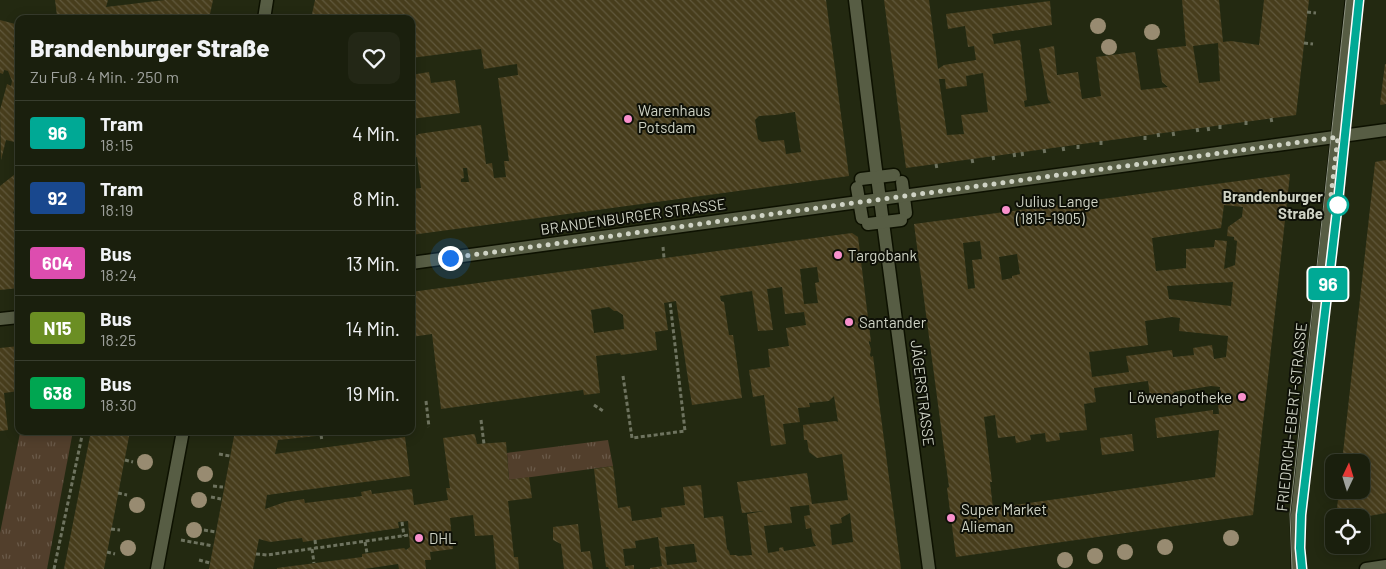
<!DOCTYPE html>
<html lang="de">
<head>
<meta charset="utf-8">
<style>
	body { margin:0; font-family:Barlow,sans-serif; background:#232716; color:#f1f3f6; height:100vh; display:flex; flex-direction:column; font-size:19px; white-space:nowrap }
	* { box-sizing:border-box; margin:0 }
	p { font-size:16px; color:#9fa29d }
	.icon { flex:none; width:28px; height:28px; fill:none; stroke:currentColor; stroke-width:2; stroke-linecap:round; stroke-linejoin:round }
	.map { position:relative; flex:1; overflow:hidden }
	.sheet { position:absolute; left:15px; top:15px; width:400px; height:420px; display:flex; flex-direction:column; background:#1a1f0d; border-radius:10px; box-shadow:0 2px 12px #0003,0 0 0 1px #383d2e }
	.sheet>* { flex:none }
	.badge { padding:0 10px; border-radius:4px; font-size:18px; line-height:32px }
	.needle { width:32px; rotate:4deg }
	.controls { position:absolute; left:1325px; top:454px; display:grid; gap:10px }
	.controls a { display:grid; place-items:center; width:45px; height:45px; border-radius:10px; background:#1a1f0d; box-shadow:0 2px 12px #0003,0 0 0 1px #383d2e; font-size:25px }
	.you { position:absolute; width:25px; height:25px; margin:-12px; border:4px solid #fff; border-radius:50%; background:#1a73e8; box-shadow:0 0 0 8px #1a73e833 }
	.map>.badge { position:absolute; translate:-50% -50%; box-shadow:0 0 0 2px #fff }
	.round { display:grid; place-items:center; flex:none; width:52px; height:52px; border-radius:10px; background:#232716 }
	.summary { display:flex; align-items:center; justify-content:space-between; height:85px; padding:0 15px }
	h1 { font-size:24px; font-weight:800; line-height:38px }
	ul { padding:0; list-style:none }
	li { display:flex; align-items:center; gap:15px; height:65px; padding:0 15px; border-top:1px solid #383d2e }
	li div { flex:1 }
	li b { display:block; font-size:19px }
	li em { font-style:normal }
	li .badge { min-width:55px; font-weight:700; text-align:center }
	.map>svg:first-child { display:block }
	.grass { fill:url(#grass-tufts) }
	.building { fill:url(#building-back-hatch); fill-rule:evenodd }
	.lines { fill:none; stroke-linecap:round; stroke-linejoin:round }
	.street-casing { stroke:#0d1100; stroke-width:15 }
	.path { stroke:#6e735f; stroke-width:3; stroke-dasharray:4 2.5; stroke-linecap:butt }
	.street { stroke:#575d44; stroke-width:12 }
	.tram { stroke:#8d9280; stroke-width:1 }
	.tree { fill:#988b71 }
	.line-casing { stroke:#fff; stroke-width:11 }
	.line { stroke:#00a995; stroke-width:8 }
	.walk { stroke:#cfd3c5; stroke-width:5; stroke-dasharray:0 9 }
	.poi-dot { fill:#f890cc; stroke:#0e1007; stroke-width:2 }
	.stop-dot { fill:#fff; stroke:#00a995; stroke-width:2.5 }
	.labels { text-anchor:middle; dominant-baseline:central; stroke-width:4; stroke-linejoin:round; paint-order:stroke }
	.poi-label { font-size:15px; fill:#cfd3c5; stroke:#0e1007; text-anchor:start }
	.stop-label { font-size:15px; font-weight:bold; fill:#cfd3c5; stroke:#0e1007; text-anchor:end }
	.street-label { font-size:15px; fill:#cfd3c5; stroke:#0e1007 }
</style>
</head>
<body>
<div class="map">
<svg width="1386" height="569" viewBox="0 0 1386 569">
	<defs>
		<pattern id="grass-tufts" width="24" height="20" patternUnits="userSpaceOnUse" patternTransform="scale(1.25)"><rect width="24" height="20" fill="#523f2c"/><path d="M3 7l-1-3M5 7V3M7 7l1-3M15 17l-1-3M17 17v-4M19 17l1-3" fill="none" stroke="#6a5a49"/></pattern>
		<pattern id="building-back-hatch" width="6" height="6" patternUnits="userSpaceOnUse" patternTransform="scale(1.25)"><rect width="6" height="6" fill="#473d1c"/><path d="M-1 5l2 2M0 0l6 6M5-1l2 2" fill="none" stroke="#60583c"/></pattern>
	</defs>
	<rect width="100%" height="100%" fill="#232911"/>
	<g class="grass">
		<polygon points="35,431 73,431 47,569 0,569 0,533 20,433"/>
		<polygon points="608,440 613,466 509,480 507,453"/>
	</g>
	<g class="building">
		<polygon points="55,0 108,0 106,7 165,0 213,0 209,19 164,19 165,17 163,17 163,18 154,19 152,17 143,19 56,19 57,16"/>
		<path d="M315 0H826L849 176 411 235V189L421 188 417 157 411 158V136L418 135V134L481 125 486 164 492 163 494 178 506 177 504 161H509L498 78 518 75 517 64 484 69 481 49 411 58V19H311ZM795 112 801 152 786 154 784 140 762 142 758 139 755 120 759 116 775 115ZM463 168H467L469 182H461V179L464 178Z"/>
		<path d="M884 0H929L938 69 944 65 976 60 974 46 968 47 965 26 948 29 946 14 1050 1 1052 25 992 34 994 44 1020 40 1027 100 1024 101 1025 107 1051 103 1048 99 1039 49 1054 46 1057 75 1078 72 1082 99 1101 96 1096 57 1135 52 1141 90 1168 87 1162 82 1157 49 1186 46 1182 0H1219L1223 42 1231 41 1259 45 1264 0H1309L1296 115 906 168ZM1218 43 1220 81 1199 83 1193 46ZM983 73 988 112 961 115 964 134 947 135 939 79H945L946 89 958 87 967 86 966 76Z"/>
		<polygon points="0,20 19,25 13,47 19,49 19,143 6,140 1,160 0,110 7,84 11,86 12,81 8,71 4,70 3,74 0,73"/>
		<polygon points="1385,64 1386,64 1386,104 1381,105 1380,104"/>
		<polygon points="429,72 431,83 455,80 460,113 411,119 411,75"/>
		<polygon points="1386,160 1386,513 1357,518 1336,518 1339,490 1361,490 1361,462 1342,462 1375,163 1375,162"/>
		<polygon points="19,171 19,208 13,212 14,214 19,211 19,221 15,223 19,243 19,288 0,290 0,186"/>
		<path d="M1290 174 1253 515 956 557 947 488 949 487 914 224ZM1224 205 1243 207 1242 217 1228 227 1227 236 1234 237V240L1237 241 1235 265 1224 269 1227 241 1215 240 1214 247 1186 249V268L1156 271 1152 238 1221 228ZM980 241 982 259 972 260 975 288 968 289 963 243ZM1017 254 1020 274 1012 276V278L1002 280 999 257ZM1233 282 1231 306 1169 299 1167 286ZM1172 317 1180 318 1179 331 1228 336 1226 357 1214 359 1212 345 1193 348 1194 355 1173 357 1172 350 1126 356 1129 372 1092 377 1089 352 1148 345 1145 321ZM1148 381 1151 404 1175 401 1174 392 1211 386 1220 387 1218 403 1219 414H1213V410L1155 418 1157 438 1219 430 1215 477 993 508 990 482H992L984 417 995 415 998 438 1015 436 1016 443 1031 440 1030 435 1045 433 1046 442 1060 440 1059 433 1087 430 1084 404 1096 402 1094 388Z"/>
		<path d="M852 233 858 237 871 342 869 341V343L871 349 870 355 871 357 873 356 901 569H650V568L662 566 658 537 635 541 636 548 623 549 625 566 634 565V569H609L608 567H606L594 469 613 466 618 508 630 506 632 521 662 517 661 508 685 505 683 487 701 485 704 518 723 516 727 549 729 551 730 555H736L738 556 752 555 747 514 764 511 742 513 737 482 807 473 812 504 848 500 842 454 817 458 809 452 807 440H804L803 425 836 421 838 422 834 396 829 401 809 403 810 407 798 408 800 422 783 424 786 444 771 446 764 395 753 397 749 370 770 367 768 349 789 346 786 328 806 325 804 312 785 314 782 287 767 289 773 330 758 331 752 291 720 296 721 301 724 302 729 335H733L742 398 692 405 676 301 664 303 668 330 655 332 657 350 621 355 620 353 596 356 600 393 584 395 583 390 441 409 432 334 411 337V292ZM817 267 819 282 815 283 818 303 804 304 800 269ZM609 307 614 311H617L623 315 624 329 594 333 591 310ZM809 505 810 515 804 516 806 529 811 528 813 541 816 546 784 551 783 547 779 548V551L768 553 764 526 792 523 790 507ZM850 513 853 542 832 545 830 525 842 523 841 518ZM691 544H694L697 562 667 565 665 547Z"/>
		<polygon points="19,346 19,391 4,393 8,430 0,431 0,348"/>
		<polygon points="91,431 130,431 104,569 64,569"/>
		<polygon points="235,431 345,431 345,433 278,440 275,454 405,437 410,476 267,495 265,509 285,502 304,499 305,503 362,496 361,492 371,490 372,494 412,489 414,505 448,500 446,488 450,488 443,438 474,434 475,435 477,444 506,442 509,480 529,477 532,498 508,501 514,557 518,557 519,569 496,569 493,535 475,536 473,515 450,518 453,549 430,552 431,560 425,560 426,569 399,569 398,564 364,569 277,569 277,568 362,557 362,554 404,548 406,550 410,547 408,521 398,522 399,528 303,542 302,538 270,542 259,539 253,569 209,569"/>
		<polygon points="1132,434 1134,451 1102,455 1100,438"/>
		<polygon points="578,524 581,552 590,551 593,569 564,569 561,544 553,540 553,527"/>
	</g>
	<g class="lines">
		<defs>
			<g id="street">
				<polyline points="855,0 875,162 929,569"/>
				<polyline points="264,19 267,0"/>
				<polyline points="861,179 894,175"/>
				<polyline points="902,182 906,213"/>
				<polyline points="857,188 862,218"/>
				<polyline points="868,224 901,220"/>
				<polyline points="411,263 1386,130"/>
				<polyline points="0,319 19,317"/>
				<polyline points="157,569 183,431"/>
				<polyline points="1298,569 1297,515 1352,0"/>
				<polyline points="1366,569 1386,566"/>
			</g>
		</defs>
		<use href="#street" class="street-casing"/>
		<g class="path">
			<polyline points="1307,12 1316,13"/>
			<polyline points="1304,43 1313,44"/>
			<polyline points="1271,118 1272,123"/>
			<polyline points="1246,121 1246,127"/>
			<polyline points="1220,125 1220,130"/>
			<polyline points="1208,127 1209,132"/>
			<polyline points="1197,128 1198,133"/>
			<polyline points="1173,132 1174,137"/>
			<polyline points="1158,133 1159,139"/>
			<polyline points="1145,136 1145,141"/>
			<polyline points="1101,141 1101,147"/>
			<polyline points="1078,145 1078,150"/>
			<polyline points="1063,147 1064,152"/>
			<polyline points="1044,149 1045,154"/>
			<polyline points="1022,152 1023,158"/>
			<polyline points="1014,153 1015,159"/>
			<polyline points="993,156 994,162"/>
			<polyline points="972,159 973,164"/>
			<polyline points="936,164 937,169"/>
			<polyline points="663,247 664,258"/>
			<polyline points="623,376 632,438 685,431 670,302"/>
			<polyline points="426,401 429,427"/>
			<polyline points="594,405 603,411"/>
			<polyline points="481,420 484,444"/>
			<polyline points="321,435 322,441"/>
			<polyline points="219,454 230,456"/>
			<polyline points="125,460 133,462"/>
			<polyline points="213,486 223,487"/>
			<polyline points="118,493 127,495"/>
			<polyline points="211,497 221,499"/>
			<polyline points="402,522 404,536"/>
			<polyline points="111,529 120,530"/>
			<polyline points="204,530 216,532"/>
			<polyline points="181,540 213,546"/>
			<polyline points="315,540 316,548"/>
			<polyline points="365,542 367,553"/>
			<polyline points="312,549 314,563"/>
			<polyline points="107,552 115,554"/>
			<polyline points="256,554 267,555 409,535"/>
			<polyline points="199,560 210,563"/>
			<polyline points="54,569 83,431"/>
		</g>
		<use href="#street" class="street"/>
		<g class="tram">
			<polyline points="1292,569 1290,514 1346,0"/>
			<polyline points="1302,569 1300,548 1301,515 1338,202 1359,0"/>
		</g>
	</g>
	<g class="tree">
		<circle cx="1098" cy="26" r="8"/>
		<circle cx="1152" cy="32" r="8"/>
		<circle cx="1109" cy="47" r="8"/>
		<circle cx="145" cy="462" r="8"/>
		<circle cx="205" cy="474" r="8"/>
		<circle cx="199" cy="500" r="8"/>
		<circle cx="137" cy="505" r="8"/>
		<circle cx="194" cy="530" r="8"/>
		<circle cx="1231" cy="538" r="8"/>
		<circle cx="1165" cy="547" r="8"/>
		<circle cx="128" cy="548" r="8"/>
		<circle cx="1125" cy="552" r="8"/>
		<circle cx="1095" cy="556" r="8"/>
		<circle cx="1065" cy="560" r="8"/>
	</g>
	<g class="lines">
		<defs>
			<polyline id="line" points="1302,569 1300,548 1301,515 1338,202 1359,0"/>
		</defs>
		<use href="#line" class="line-casing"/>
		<use href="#line" class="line"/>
		<polyline class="walk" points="450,258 1338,137 1330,204 1338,205"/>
	</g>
	<g class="poi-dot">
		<circle cx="628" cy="119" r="5"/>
		<circle cx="1006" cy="210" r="5"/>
		<circle cx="838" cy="255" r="5"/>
		<circle cx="849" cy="322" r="5"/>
		<circle cx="1242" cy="397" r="5"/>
		<circle cx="951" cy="518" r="5"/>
		<circle cx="419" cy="538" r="5"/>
	</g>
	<circle class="stop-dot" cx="1338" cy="205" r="10"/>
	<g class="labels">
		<g class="poi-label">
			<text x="638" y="110">Warenhaus<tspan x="638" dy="17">Potsdam</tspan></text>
			<text x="1016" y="201">Julius Lange<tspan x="1016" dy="17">(1815-1905)</tspan></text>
			<text x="848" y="255">Targobank</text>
			<text x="859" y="322">Santander</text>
			<text x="1232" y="397" text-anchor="end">Löwenapotheke</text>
			<text x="961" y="509">Super Market<tspan x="961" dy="17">Alieman</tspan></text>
			<text x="429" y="538">DHL</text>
		</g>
		<g class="stop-label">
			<text x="1323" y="196">Brandenburger<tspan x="1323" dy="17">Straße</tspan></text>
		</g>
		<g class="street-label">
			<text transform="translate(633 216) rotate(-8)">BRANDENBURGER STRASSE</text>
			<text transform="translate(923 393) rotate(83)">JÄGERSTRASSE</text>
			<text transform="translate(1291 417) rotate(-84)">FRIEDRICH-EBERT-STRASSE</text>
		</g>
	</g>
</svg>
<div class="controls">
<a><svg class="needle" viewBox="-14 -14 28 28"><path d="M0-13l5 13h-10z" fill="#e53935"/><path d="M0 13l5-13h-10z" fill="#9fa29d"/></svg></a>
<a><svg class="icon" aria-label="locate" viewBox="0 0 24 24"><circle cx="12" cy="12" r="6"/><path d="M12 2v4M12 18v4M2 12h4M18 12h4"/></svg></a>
</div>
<div class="you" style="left:450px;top:258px"></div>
<b class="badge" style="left:1328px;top:284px;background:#00a995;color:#fff">96</b>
<section class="sheet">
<div class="summary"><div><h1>Brandenburger Straße</h1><p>Zu Fuß · 4 Min. · 250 m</p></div><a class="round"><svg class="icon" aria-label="heart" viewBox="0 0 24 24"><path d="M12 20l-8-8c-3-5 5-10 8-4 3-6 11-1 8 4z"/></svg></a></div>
<ul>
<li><span class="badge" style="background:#00a995;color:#fff">96</span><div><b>Tram</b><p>18:15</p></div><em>4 Min.</em></li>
<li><span class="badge" style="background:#19488e;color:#fff">92</span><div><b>Tram</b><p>18:19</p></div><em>8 Min.</em></li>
<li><span class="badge" style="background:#dd4daf;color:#fff">604</span><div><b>Bus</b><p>18:24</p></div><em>13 Min.</em></li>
<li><span class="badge" style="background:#6b8e23;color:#fff">N15</span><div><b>Bus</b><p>18:25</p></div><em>14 Min.</em></li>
<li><span class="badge" style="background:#00a651;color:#fff">638</span><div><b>Bus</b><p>18:30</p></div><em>19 Min.</em></li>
</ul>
</section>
</div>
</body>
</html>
